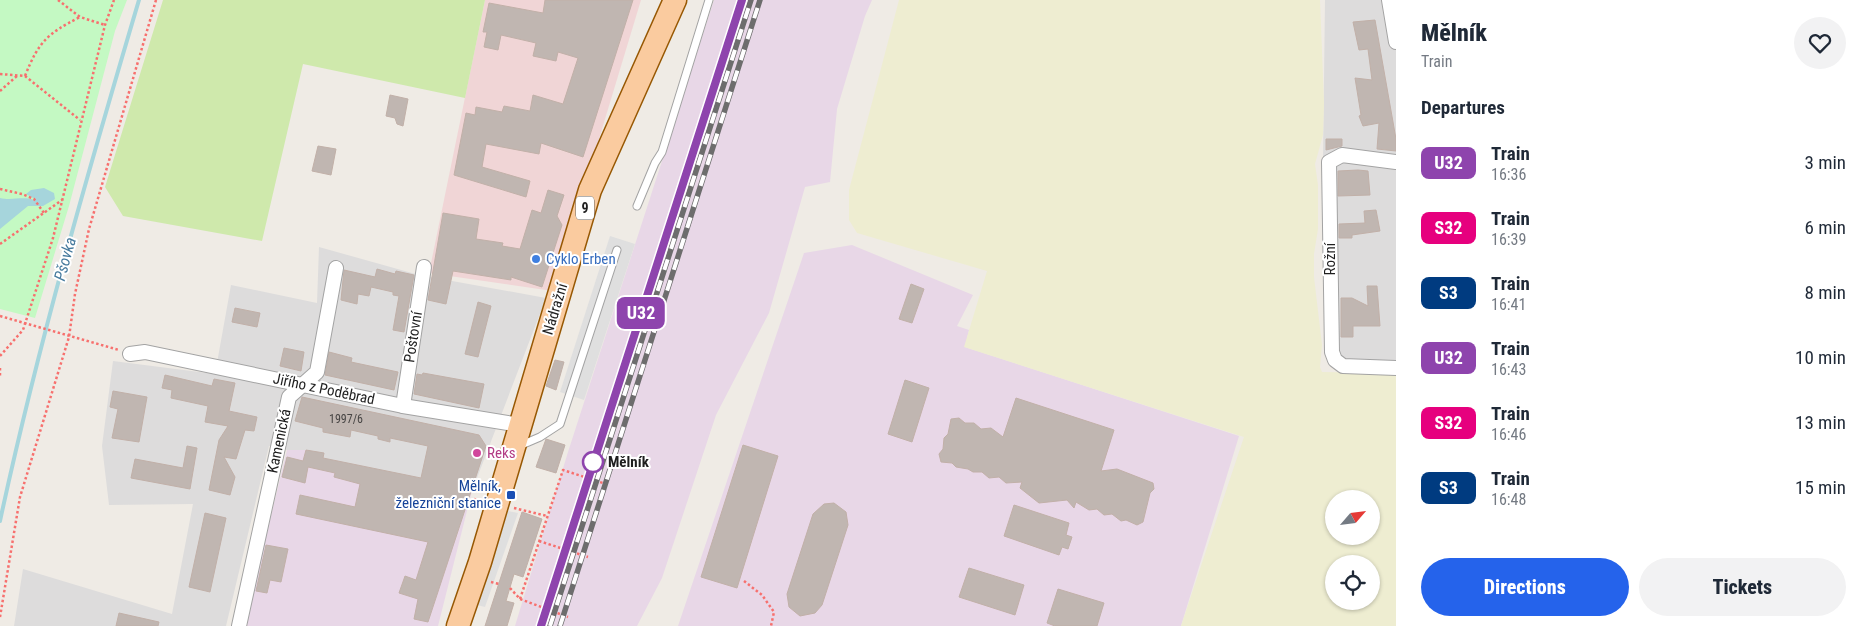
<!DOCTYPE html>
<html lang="en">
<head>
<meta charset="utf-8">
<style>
	body { margin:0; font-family:"Roboto Condensed",sans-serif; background:#f2f2f3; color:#1f2937; height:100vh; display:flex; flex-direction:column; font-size:19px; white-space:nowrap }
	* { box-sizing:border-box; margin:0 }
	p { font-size:16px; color:#747a83 }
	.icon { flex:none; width:28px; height:28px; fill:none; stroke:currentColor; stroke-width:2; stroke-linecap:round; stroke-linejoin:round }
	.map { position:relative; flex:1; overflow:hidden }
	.details { display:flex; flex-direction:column; background:#fff; width:475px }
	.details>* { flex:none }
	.badge { padding:0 10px; border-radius:8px; font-size:18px; line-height:32px }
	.needle { width:32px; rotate:62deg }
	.tools { position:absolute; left:1325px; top:490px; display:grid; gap:10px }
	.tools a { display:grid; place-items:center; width:55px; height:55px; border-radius:50%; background:#fff; box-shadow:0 1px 4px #0004; font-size:25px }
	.map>.badge { position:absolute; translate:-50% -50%; box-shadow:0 0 0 2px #fff }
	h2 { padding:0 25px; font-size:19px; line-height:45px }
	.round { display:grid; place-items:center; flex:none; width:52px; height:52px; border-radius:26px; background:#f2f2f3 }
	.headline { display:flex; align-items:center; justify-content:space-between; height:85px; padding:0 25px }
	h1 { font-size:24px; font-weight:800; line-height:38px }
	.primary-button { display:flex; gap:10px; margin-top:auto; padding:10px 25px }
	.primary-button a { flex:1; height:58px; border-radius:30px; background:#2563eb; color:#fff; font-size:20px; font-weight:800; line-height:58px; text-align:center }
	.primary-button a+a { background:#f2f2f3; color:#1f2937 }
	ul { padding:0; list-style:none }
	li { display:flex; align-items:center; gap:15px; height:65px; padding:0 25px }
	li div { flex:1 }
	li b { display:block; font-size:19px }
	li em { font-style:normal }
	li .badge { min-width:55px; font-weight:700; text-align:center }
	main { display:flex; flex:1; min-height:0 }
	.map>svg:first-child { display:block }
	.residential { fill:#dddcdc }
	.commercial { fill:#f0d5d6 }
	.industrial { fill:#e8d7e7 }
	.farmland { fill:#eeedd1; fill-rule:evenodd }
	.grass { fill:#cfe9ac }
	.park { fill:#c4f9c3 }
	.parking { fill:#dfdfdf }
	.water { fill:#a6d5dc }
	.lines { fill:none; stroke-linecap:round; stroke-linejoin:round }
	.stream { stroke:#a6d5dc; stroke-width:4 }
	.building { fill:#c0b6b1; stroke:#c1b0a8 }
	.lane-casing { stroke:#a3a3a3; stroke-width:9 }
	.street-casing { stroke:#a3a3a3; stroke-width:16 }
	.primary-casing { stroke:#975803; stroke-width:25 }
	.path { stroke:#f7706e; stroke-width:2.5; stroke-dasharray:2.5 2.5; stroke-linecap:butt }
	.lane { stroke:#fff; stroke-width:7 }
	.street { stroke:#fff; stroke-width:14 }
	.primary { stroke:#facb9f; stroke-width:22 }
	.rail-casing { stroke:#6d6d6d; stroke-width:5.5 }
	.rail { stroke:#fff; stroke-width:4; stroke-dasharray:11; stroke-linecap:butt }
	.line-casing { stroke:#fff; stroke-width:11 }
	.line { stroke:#8e44ad; stroke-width:8 }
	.shop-dot { fill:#3f7fe0; stroke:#fff; stroke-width:2 }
	.hotel-dot { fill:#d1479c; stroke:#fff; stroke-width:2 }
	.stop-dot { fill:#fff; stroke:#8e44ad; stroke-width:2.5 }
	.transit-dot { fill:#1a4fb4; stroke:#fff; stroke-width:2 }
	.labels { text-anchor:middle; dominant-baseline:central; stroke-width:4; stroke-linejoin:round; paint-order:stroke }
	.number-label { font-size:12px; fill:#474544 }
	.shield { fill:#fff; stroke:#626262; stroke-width:1 }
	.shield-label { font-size:14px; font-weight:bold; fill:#1f1f1f }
	.shop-label { font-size:15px; fill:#366cbe; stroke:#fff; text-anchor:start }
	.street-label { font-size:15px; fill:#1f1f1f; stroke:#fff }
	.hotel-label { font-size:15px; fill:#b23c85; stroke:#fff; text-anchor:start }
	.stop-label { font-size:15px; font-weight:bold; fill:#1f1f1f; stroke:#fff; text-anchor:start }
	.transit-label { font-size:15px; fill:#164399; stroke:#fff; text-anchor:end }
	.water-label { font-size:16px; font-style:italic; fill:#467a9d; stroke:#fff }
</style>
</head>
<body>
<main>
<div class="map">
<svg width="1396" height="626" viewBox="0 0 1396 626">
	<rect width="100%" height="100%" fill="#efebe5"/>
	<g class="residential">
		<polygon points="1325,0 1396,0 1396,369 1329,363 1323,159"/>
		<polygon points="319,247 419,275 546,298 472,491 449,484 323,458 306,450 287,450 269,446 226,626 14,626 23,569 172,614 193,504 109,505 102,446 113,361 215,374 231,285 317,303"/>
	</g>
	<polygon class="commercial" points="485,0 641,0 553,291 429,273"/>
	<g class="industrial">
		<polygon points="714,0 872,0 865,16 837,109 830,182 805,187 769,313 716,415 662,578 637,626 515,626 568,452"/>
		<polygon points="852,245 973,295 957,326 969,330 965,347 1239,436 1181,626 678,626 804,253"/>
		<polygon points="287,450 306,450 324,453 323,458 449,484 472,491 438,626 247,626 253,590"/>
	</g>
	<path class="farmland" d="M899 0H1320L1324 103 1323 135 1315 164 1318 185V229L1314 254V277L1322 345 1320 367 1322 372 1396 373V626H1181L1244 437 964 347 987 271 857 233 849 220V190ZM1334 499H1371V536H1334ZM1334 564H1371V601H1334Z"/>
	<polygon class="grass" points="163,0 485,0 465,98 303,64 262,241 123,216 105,187"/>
	<polygon class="park" points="0,0 127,0 115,31 69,206 35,318 0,309"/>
	<g class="parking">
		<polygon points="610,236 635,244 584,400 560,392"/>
		<polygon points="508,511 518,513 485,607 477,605"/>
	</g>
	<path class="water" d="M44 188 54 193 55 199 43 206H28L0 229V198C12 201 22 196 34 200L35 199 26 194 31 190Z"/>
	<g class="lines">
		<path class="stream" d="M0 521C38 345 88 172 139 0"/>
	</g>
	<g class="building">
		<polygon points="545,0 633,0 583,157 541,143 539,154 486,144 482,167 530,181 526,197 454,175 466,113 475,115 476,107 502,112 504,106 530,111 533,95 563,104 578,58 558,52 556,61 533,56 536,43 501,35 498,50 484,47 487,32 483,32 489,3 543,13"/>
		<polygon points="1375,20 1396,139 1396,151 1377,149 1379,123 1363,126 1359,116 1361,115 1355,78 1372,80 1368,49 1359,50 1353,22"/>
		<polygon points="390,95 408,99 403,126 397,124 395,118 386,116"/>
		<polygon points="1326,139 1342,139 1342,146 1326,150"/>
		<polygon points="318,146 336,149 331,175 312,171"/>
		<polygon points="1358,170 1368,171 1370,195 1338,196 1338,171"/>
		<polygon points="548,190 564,195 557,216 562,225 542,287 511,277 511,280 453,271 446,304 428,300 443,213 479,219 476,239 503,243 502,246 520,249 532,210 541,213"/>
		<polygon points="1376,210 1380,231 1352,235 1352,238 1339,238 1339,224 1365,223 1364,211"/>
		<polygon points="377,269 395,274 396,271 414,275 404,332 393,330 399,296 393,295 393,292 371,287 369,296 358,294 357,304 341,300 344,270 375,277"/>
		<polygon points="911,284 924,289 912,323 899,319"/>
		<polygon points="1367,286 1377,286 1380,326 1353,326 1353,337 1341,337 1341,298 1352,298 1368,306"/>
		<polygon points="478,302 491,306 478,357 465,354"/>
		<polygon points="235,308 260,313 257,327 232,322"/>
		<polygon points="284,348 304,352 301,371 280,366"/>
		<polygon points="329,352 352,358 351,362 398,372 394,390 325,375"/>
		<polygon points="555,360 564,362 556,390 546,386"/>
		<polygon points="423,373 484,384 479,408 414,394 417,374 422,375"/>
		<polygon points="165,375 212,386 214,379 235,383 229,411 257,417 254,431 245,430 236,459 224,457 235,477 230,495 209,490 219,440 228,426 205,422 208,406 171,398 172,390 162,388"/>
		<polygon points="905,380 929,388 912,442 888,434"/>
		<polygon points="113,391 147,397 139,442 112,438 118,409 110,407"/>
		<polygon points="302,397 479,435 486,446 428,622 414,619 418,599 399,593 405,576 416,580 428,542 296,514 300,495 355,507 360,484 334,477 335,473 308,467 305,483 282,477 287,457 303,461 306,450 324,453 323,458 421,478 428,446 390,438 390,442 378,439 378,436 351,430 350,437 323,432 323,428 295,421"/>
		<polygon points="1016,398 1114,430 1101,471 1117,469 1153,483 1154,489 1150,493 1143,522 1137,525 1126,520 1121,521 1112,514 1104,515 1097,509 1089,510 1076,502 1074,508 1067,500 1039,503 1020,488 1022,482 1006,483 999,477 989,478 982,472 973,472 968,469 956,467 952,463 941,462 939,454 943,449 944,438 948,434 951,419 959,418 965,423 974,423 981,429 991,428 1003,437"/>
		<polygon points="546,439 565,445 556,473 536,467"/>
		<polygon points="743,445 778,456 737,588 701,577"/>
		<polygon points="187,446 197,448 190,489 131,478 135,459 183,468"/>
		<polygon points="834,503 846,512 848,525 822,605 815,613 800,616 789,607 787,594 813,514 824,504"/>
		<polygon points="1014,505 1069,523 1066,535 1072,537 1068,549 1062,547 1059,555 1004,536"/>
		<polygon points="522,512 542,519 523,577 514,574 506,601 514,603 507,626 485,626"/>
		<polygon points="205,513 226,518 210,592 189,587"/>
		<polygon points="266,545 288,549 281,582 270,580 267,593 256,591"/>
		<polygon points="969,568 1024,585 1015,615 959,597"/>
		<polygon points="1058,589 1104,603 1097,626 1055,626 1047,623"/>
		<polygon points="119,613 159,622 158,626 116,626"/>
	</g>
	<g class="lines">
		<defs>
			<g id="lane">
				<polyline points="637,206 655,163 662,152 709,0"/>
				<polyline points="519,446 540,437 560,424 617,250"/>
			</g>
			<g id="street">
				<polyline points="1389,0 1396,42"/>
				<polyline points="1396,162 1342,155 1329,162 1332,352 1335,360 1343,366 1396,368"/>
				<polyline points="130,354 145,352 403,406 520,425"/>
				<polyline points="403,406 424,267"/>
				<polyline points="239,626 289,397 317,372 336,268"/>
			</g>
			<polyline id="primary" points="458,626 480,562 590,190 675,0"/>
		</defs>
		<use href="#lane" class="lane-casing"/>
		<use href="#street" class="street-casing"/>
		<use href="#primary" class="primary-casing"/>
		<g class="path">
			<polyline points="58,0 80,17 105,25"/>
			<polyline points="0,74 25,76 80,120"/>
			<path d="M25 76C39 41 47 34 80 17"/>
			<polyline points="0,91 18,75"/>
			<polyline points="0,189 22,194 34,199 44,213"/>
			<polyline points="0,244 62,200"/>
			<polyline points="0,316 119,350"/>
			<polyline points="0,356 23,330 53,238 105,25 114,0"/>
			<polyline points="0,368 0,377"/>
			<polyline points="474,499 480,501"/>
			<polyline points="514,508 547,516"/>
			<polyline points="539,541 588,557"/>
			<polyline points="744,581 762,595 774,612 771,626"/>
			<polyline points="491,582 499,584"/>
			<polyline points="510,588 520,599 568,617"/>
			<polyline points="520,599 563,470 609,485"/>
			<polyline points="0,617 20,497 69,337 75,294 89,229 156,0"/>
		</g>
		<use href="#lane" class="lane"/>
		<use href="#street" class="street"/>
		<use href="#primary" class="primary"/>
		<defs>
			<g id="rail">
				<polyline points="541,626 742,0"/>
				<polyline points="550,626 751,0"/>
				<polyline points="560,626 760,0"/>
			</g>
		</defs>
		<use href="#rail" class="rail-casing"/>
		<use href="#rail" class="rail"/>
	</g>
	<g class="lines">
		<defs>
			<polyline id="line" points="541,626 742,0"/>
		</defs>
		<use href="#line" class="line-casing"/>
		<use href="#line" class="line"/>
	</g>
	<circle class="shop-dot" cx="536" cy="259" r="5"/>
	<circle class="hotel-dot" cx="477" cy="453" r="5"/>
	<circle class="stop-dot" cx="593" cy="462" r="10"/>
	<rect class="transit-dot" x="506" y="490" width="10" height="10" rx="2.5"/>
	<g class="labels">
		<g class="number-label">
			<text x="346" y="419">1997/6</text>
		</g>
		<rect class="shield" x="576" y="196.5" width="18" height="23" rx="4"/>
		<g class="shield-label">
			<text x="585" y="208">9</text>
		</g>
		<g class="shop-label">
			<text x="546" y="259">Cyklo Erben</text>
		</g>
		<g class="street-label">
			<text transform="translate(1330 259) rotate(-90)">Rožní</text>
			<text transform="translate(555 309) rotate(-73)">Nádražní</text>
			<text transform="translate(413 337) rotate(-81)">Poštovní</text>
			<text transform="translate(324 389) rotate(12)">Jiřího z Poděbrad</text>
			<text transform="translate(279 441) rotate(-78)">Kamenická</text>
		</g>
		<g class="hotel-label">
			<text x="487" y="453">Reks</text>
		</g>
		<g class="stop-label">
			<text x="608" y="462">Mělník</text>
		</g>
		<g class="transit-label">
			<text x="501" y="486">Mělník,<tspan x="501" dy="17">železniční stanice</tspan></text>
		</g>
		<g class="water-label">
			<text transform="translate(65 259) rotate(-75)">Pšovka</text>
		</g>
	</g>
</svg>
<div class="tools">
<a><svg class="needle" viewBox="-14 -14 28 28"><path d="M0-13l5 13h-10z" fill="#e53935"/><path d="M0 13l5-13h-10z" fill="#747a83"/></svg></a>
<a><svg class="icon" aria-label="locate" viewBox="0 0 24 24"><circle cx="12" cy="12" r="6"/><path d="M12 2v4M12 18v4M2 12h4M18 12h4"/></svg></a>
</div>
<b class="badge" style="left:641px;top:313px;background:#8e44ad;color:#fff">U32</b>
</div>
<section class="details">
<div class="headline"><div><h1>Mělník</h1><p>Train</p></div><a class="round"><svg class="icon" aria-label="heart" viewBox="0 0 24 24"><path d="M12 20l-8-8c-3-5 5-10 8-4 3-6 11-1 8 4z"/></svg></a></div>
<h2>Departures</h2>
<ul>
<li><span class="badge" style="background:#8e44ad;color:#fff">U32</span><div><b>Train</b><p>16:36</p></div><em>3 min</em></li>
<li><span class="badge" style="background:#e6007e;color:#fff">S32</span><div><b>Train</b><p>16:39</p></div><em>6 min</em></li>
<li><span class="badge" style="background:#003b80;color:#fff">S3</span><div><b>Train</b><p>16:41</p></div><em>8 min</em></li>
<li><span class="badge" style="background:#8e44ad;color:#fff">U32</span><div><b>Train</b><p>16:43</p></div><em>10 min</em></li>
<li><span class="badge" style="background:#e6007e;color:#fff">S32</span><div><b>Train</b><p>16:46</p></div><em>13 min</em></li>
<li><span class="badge" style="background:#003b80;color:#fff">S3</span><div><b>Train</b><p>16:48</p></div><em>15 min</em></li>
</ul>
<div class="primary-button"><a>Directions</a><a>Tickets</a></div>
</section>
</main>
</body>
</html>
